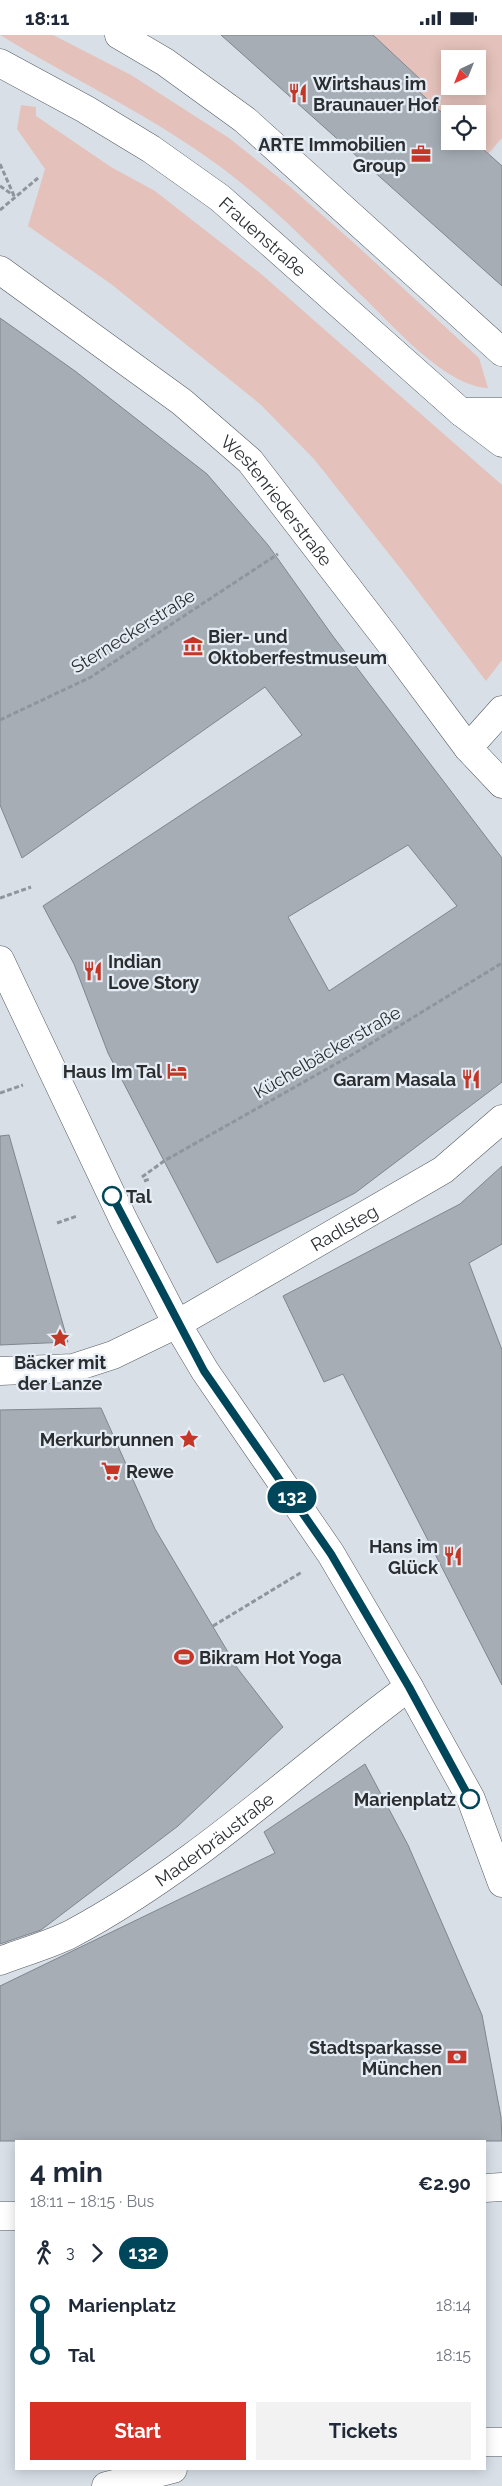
<!DOCTYPE html>
<html lang="en">
<head>
<meta charset="utf-8">
<style>
	body { margin:0; font-family:Raleway,sans-serif; background:#f2f2f3; color:#1f2937; height:100vh; display:flex; flex-direction:column; font-size:19px; white-space:nowrap }
	* { box-sizing:border-box; margin:0 }
	p { font-size:16px; color:#747a83 }
	.icon { flex:none; width:28px; height:28px; fill:none; stroke:currentColor; stroke-width:2; stroke-linecap:round; stroke-linejoin:round }
	.map { position:relative; flex:1; overflow:hidden }
	.side { position:absolute; left:15px; top:2105px; width:471px; height:330px; display:flex; flex-direction:column; background:#fff; border-radius:0px; box-shadow:0 2px 12px #0003 }
	.side>* { flex:none }
	.badge { padding:0 10px; border-radius:16px; font-size:18px; line-height:32px }
	.needle { width:32px; rotate:223deg }
	.tools { position:absolute; left:441px; top:15px; display:grid; gap:10px }
	.tools a { display:grid; place-items:center; width:45px; height:45px; border-radius:0px; background:#fff; box-shadow:0 2px 12px #0003; font-size:25px }
	.map>.badge { position:absolute; translate:-50% -50%; box-shadow:0 0 0 2px #fff }
	.legs { display:flex; align-items:center; gap:8px; height:55px; padding:0 15px; font-size:16px }
	.legs p { margin-inline-start:auto }
	.head { display:flex; align-items:center; justify-content:space-between; height:85px; padding:0 15px }
	h1 { font-size:28px; font-weight:700; line-height:38px }
	.primary-button { display:flex; gap:10px; margin-top:auto; padding:10px 15px }
	.primary-button a { flex:1; height:58px; border-radius:0px; background:#d93025; color:#fff; font-size:20px; font-weight:700; line-height:58px; text-align:center }
	.primary-button a+a { background:#f2f2f3; color:#1f2937 }
	ul { padding:0 15px; list-style:none }
	li { display:flex; align-items:center; gap:18px; height:50px; font-size:19px }
	li i { display:grid; place-items:center; width:8px; height:100%; margin:0 6px; background:currentColor }
	li i::after { content:''; width:12px; height:12px; margin:-6px; border:4px solid; border-radius:50%; background:#fff }
	li p { margin-inline-start:auto }
	li:first-child i { background:linear-gradient(#0000 50%,currentColor 0) }
	li:last-child i { background:linear-gradient(currentColor 50%,#0000 0) }
	.status { display:flex; justify-content:space-between; align-items:center; height:35px; padding:0 25px; background:#fff; direction:ltr }
	.status svg { height:14px; fill:currentColor }
	.map>svg:first-child { display:block }
	.green { fill:#e4c2bb; fill-rule:evenodd }
	.building { fill:#a6adb5; stroke:#7f868d; fill-rule:evenodd }
	.lines { fill:none; stroke-linecap:round; stroke-linejoin:round }
	.minor-casing { stroke:#565d63; stroke-width:29 }
	.major-casing { stroke:#565d63; stroke-width:29 }
	.path { stroke:#90959b; stroke-width:3; stroke-dasharray:5 2.5; stroke-linecap:butt }
	.minor { stroke:#fff; stroke-width:28 }
	.major { stroke:#fff; stroke-width:28 }
	.line-1-casing { stroke:#fff; stroke-width:11 }
	.line-1 { stroke:#00465a; stroke-width:8 }
	.stop-1-dot { fill:#fff; stroke:#00465a; stroke-width:2.5 }
	.labels { text-anchor:middle; dominant-baseline:central; stroke-width:4.5; stroke-linejoin:round; paint-order:stroke }
	.poi-label { font-size:18px; font-weight:bold; fill:#2b2e31; stroke:#e5ecf4; text-anchor:end }
	.street-label { font-size:18px; fill:#2b2e31; stroke:#e5ecf4 }
	.stop-label { font-size:18px; font-weight:bold; fill:#2b2e31; stroke:#e5ecf4; text-anchor:start }
</style>
</head>
<body>
<div class="status"><b>18:11</b><svg viewBox="0 0 49 12"><path d="M0 12V9h3v3zM5 12V6h3v6zM10 12V3h3v9zM15 12V0h3v12zM26 1h20v11H26zM47 4h2v5h-2z"/></svg></div>
<div class="map">
<svg width="502" height="2451" viewBox="0 0 502 2451">
	<rect width="100%" height="100%" fill="#d8dfe7"/>
	<g class="green">
		<path d="M0 0H53L131 40 229 103 288 150 354 208 479 323 488 353C444 351 391 288 360 259 312 212 264 162 208 123 142 76 69 42 0 0Z"/>
		<path d="M373 0H502V103L488 119 474 106H478V79H450V85L414 52 420 44ZM450 24H478V51H450Z"/>
		<polygon points="21,70 36,72 36,81 111,132 155,156 260,238 502,450 502,625 486,646 404,538 314,424 260,369 111,249 28,191 45,134 17,94"/>
	</g>
	<g class="building">
		<polygon points="221,0 373,0 421,45 414,52 450,85 450,106 474,106 502,131 502,251"/>
		<path d="M0 283 75 336 207 439 268 510 332 600 502 823V1047L355 1158 217 1228 108 1018 74 929 43 871 302 700 265 652 22 823 0 770ZM408 810 457 871 329 956 288 882Z"/>
		<polygon points="9,1100 68,1307 0,1310 0,1101"/>
		<polygon points="502,1131 502,1209 469,1228 502,1315 502,1650 343,1339 324,1347 283,1261 460,1169"/>
		<polygon points="101,1373 155,1494 238,1634 283,1692 178,1791 41,1895 0,1909 0,1375"/>
		<polygon points="365,1729 408,1810 482,1980 501,2082 502,2106 0,2106 0,1951 275,1818 264,1797"/>
	</g>
	<g class="lines">
		<defs>
			<g id="minor">
				<path id="s1" d="M0 235 182 367 250 426 387 604 468 713 502 749"/>
				<polyline points="461,377 502,377"/>
				<polyline points="468,713 502,675"/>
				<polyline points="0,925 124,1186 177,1289 205,1336 331,1519 409,1652 471,1764 502,1848"/>
				<path id="s2" d="M0 1336 73 1333 113 1320 177 1289 443 1135 502 1084"/>
				<path id="s3" d="M0 1926C23 1917 49 1910 71 1899 195 1833 297 1735 409 1652"/>
				<polyline points="485,2153 502,2152"/>
				<polyline points="0,2181 16,2181"/>
				<polyline points="485,2407 502,2407"/>
				<polyline points="106,2451 173,2434"/>
			</g>
			<g id="major">
				<polyline points="119,0 165,27 245,85 502,317"/>
				<path id="s4" d="M0 28 85 74 151 114 220 163 461 377 502 408"/>
			</g>
		</defs>
		<use href="#minor" class="minor-casing"/>
		<use href="#major" class="major-casing"/>
		<g class="path">
			<polyline points="0,129 15,163"/>
			<polyline points="0,151 13,160"/>
			<polyline points="0,175 38,143"/>
			<polyline points="0,685 91,642 278,519"/>
			<polyline points="0,863 31,852"/>
			<polyline points="0,1058 23,1050"/>
			<polyline points="142,1142 164,1126 355,1018 502,928"/>
			<polyline points="144,1146 150,1144"/>
			<polyline points="57,1188 77,1181"/>
			<polyline points="213,1591 302,1537"/>
		</g>
		<use href="#minor" class="minor"/>
		<use href="#major" class="major"/>
	</g>
	<g class="lines">
		<defs>
			<polyline id="line-1" points="112,1161 204,1336 331,1519 409,1652 470,1764"/>
		</defs>
		<use href="#line-1" class="line-1-casing"/>
		<use href="#line-1" class="line-1"/>
	</g>
	<defs>
		<symbol id="restaurant-bare" viewBox="-9 -9 18 18"><path d="M-5-6h1v4h1v-4h1v4h1v-4h1v5L-1.5 .5V6h-2V.5L-5-1ZM5-6V6H3V1.5H1.5Q1.5-4 5-6Z" fill="#c43727" stroke="#e5ecf4" stroke-width="2.5" paint-order="stroke"/></symbol>
		<symbol id="office-bare" viewBox="-9 -9 18 18"><path d="M-6-3h4V-5.5h4V-3h4V5H-6ZM-1-4.5V-3h2v-1.5ZM-6 0V1H6V0Z" fill="#c43727" stroke="#e5ecf4" stroke-width="2.5" paint-order="stroke"/></symbol>
		<symbol id="museum-bare" viewBox="-9 -9 18 18"><path d="M0-6L6-3V-2H-6V-3ZM-5-1h2V3h-2ZM-1-1h2V3h-2ZM3-1h2V3H3ZM-6 4H6V6H-6Z" fill="#c43727" stroke="#e5ecf4" stroke-width="2.5" paint-order="stroke"/></symbol>
		<symbol id="hotel-bare" viewBox="-9 -9 18 18"><path d="M-6-4.5h1.5V1H6V5H4.5V3h-9V5H-6ZM-4 0a1.8 1.8 0 1 1 3.6 0ZM.5 0V-2.5h3Q6-2.5 6 0Z" fill="#c43727" stroke="#e5ecf4" stroke-width="2.5" paint-order="stroke"/></symbol>
		<symbol id="sight-bare" viewBox="-9 -9 18 18"><path d="M0-6L1.8-2.2L6-1.7L2.9 1.2L3.7 5.4L0 3.3L-3.7 5.4L-2.9 1.2L-6-1.7L-1.8-2.2Z" fill="#c43727" stroke="#e5ecf4" stroke-width="2.5" paint-order="stroke"/></symbol>
		<symbol id="supermarket-bare" viewBox="-9 -9 18 18"><path d="M-6-5.5h2.5l.6 2H6L4.5 2H-2.5L-4.4-4H-6ZM-1.5 3.2a1.3 1.3 0 1 0 .1 0ZM3 3.2a1.3 1.3 0 1 0 .1 0Z" fill="#c43727" stroke="#e5ecf4" stroke-width="2.5" paint-order="stroke"/></symbol>
		<symbol id="stadium-bare" viewBox="-9 -9 18 18"><path d="M0-5a6.5 5 0 1 0 0 10a6.5 5 0 1 0 0-10ZM-3.5-1.8h7v3.6h-7Z" fill="#c43727" stroke="#e5ecf4" stroke-width="2.5" paint-order="stroke"/></symbol>
		<symbol id="bank-bare" viewBox="-9 -9 18 18"><path d="M-6-4H6V4H-6ZM0-2.3a2.3 2.3 0 1 0 0 4.6a2.3 2.3 0 1 0 0-4.6Z" fill="#c43727" stroke="#e5ecf4" stroke-width="2.5" paint-order="stroke"/></symbol>
	</defs>
	<g fill-rule="evenodd">
		<use href="#restaurant-bare" x="284" y="44" width="28" height="28"/>
		<use href="#office-bare" x="407" y="105" width="28" height="28"/>
		<use href="#museum-bare" x="179" y="597" width="28" height="28"/>
		<use href="#restaurant-bare" x="79" y="922" width="28" height="28"/>
		<use href="#hotel-bare" x="163" y="1022" width="28" height="28"/>
		<use href="#restaurant-bare" x="457" y="1030" width="28" height="28"/>
		<use href="#sight-bare" x="46" y="1289" width="28" height="28"/>
		<use href="#sight-bare" x="175" y="1390" width="28" height="28"/>
		<use href="#supermarket-bare" x="97" y="1422" width="28" height="28"/>
		<use href="#restaurant-bare" x="439" y="1507" width="28" height="28"/>
		<use href="#stadium-bare" x="170" y="1608" width="28" height="28"/>
		<use href="#bank-bare" x="443" y="2008" width="28" height="28"/>
	</g>
	<g class="stop-1-dot">
		<circle cx="112" cy="1161" r="9"/>
		<circle cx="470" cy="1764" r="9"/>
	</g>
	<g class="labels">
		<g class="poi-label">
			<text x="313" y="48" text-anchor="start">Wirtshaus im<tspan x="313" dy="21">Braunauer Hof</tspan></text>
			<text x="406" y="109">ARTE Immobilien<tspan x="406" dy="21">Group</tspan></text>
			<text x="208" y="601" text-anchor="start">Bier- und<tspan x="208" dy="21">Oktoberfestmuseum</tspan></text>
			<text x="108" y="926" text-anchor="start">Indian<tspan x="108" dy="21">Love Story</tspan></text>
			<text x="162" y="1036">Haus Im Tal</text>
			<text x="456" y="1044">Garam Masala</text>
			<text x="60" y="1327" text-anchor="middle">Bäcker mit<tspan x="60" dy="21">der Lanze</tspan></text>
			<text x="174" y="1404">Merkurbrunnen</text>
			<text x="126" y="1436" text-anchor="start">Rewe</text>
			<text x="438" y="1511">Hans im<tspan x="438" dy="21">Glück</tspan></text>
			<text x="199" y="1622" text-anchor="start">Bikram Hot Yoga</text>
			<text x="442" y="2012">Stadtsparkasse<tspan x="442" dy="21">München</tspan></text>
		</g>
		<g class="street-label">
			<text stroke="none"><textPath href="#s4" startOffset="316">Frauenstraße</textPath></text>
			<text stroke="none"><textPath href="#s1" startOffset="362">Westenriederstraße</textPath></text>
			<text transform="translate(133 596) rotate(-32)">Sterneckerstraße</text>
			<text transform="translate(327 1017) rotate(-30)">Küchelbäckerstraße</text>
			<text stroke="none"><textPath href="#s2" startOffset="379">Radlsteg</textPath></text>
			<text stroke="none"><textPath href="#s3" startOffset="248">Maderbräustraße</textPath></text>
		</g>
		<g class="stop-label">
			<text x="126" y="1161">Tal</text>
			<text x="456" y="1764" text-anchor="end">Marienplatz</text>
		</g>
	</g>
</svg>
<div class="tools">
<a><svg class="needle" viewBox="-14 -14 28 28"><path d="M0-13l5 13h-10z" fill="#e53935"/><path d="M0 13l5-13h-10z" fill="#747a83"/></svg></a>
<a><svg class="icon" aria-label="locate" viewBox="0 0 24 24"><circle cx="12" cy="12" r="6"/><path d="M12 2v4M12 18v4M2 12h4M18 12h4"/></svg></a>
</div>
<b class="badge" style="left:292px;top:1462px;background:#00465a;color:#fff">132</b>
<section class="side">
<div class="head"><div><h1>4 min</h1><p>18:11 – 18:15 · Bus</p></div><b>€2.90</b></div>
<div class="legs"><svg class="icon" aria-label="walk" viewBox="0 0 24 24"><circle cx="13" cy="4" r="2"/><path d="M13 8l-2 6 4 7M11 14l-3 7M7 12l3-4h3l4 4"/></svg>3<svg class="icon" aria-label="forward" viewBox="0 0 24 24"><path d="M9 5l7 7-7 7"/></svg><b class="badge" style="background:#00465a;color:#fff">132</b></div>
<ul>
<li><i style="color:#00465a"></i><b>Marienplatz</b><p>18:14</p></li>
<li><i style="color:#00465a"></i><b>Tal</b><p>18:15</p></li>
</ul>
<div class="primary-button"><a>Start</a><a>Tickets</a></div>
</section>
</div>
</body>
</html>
